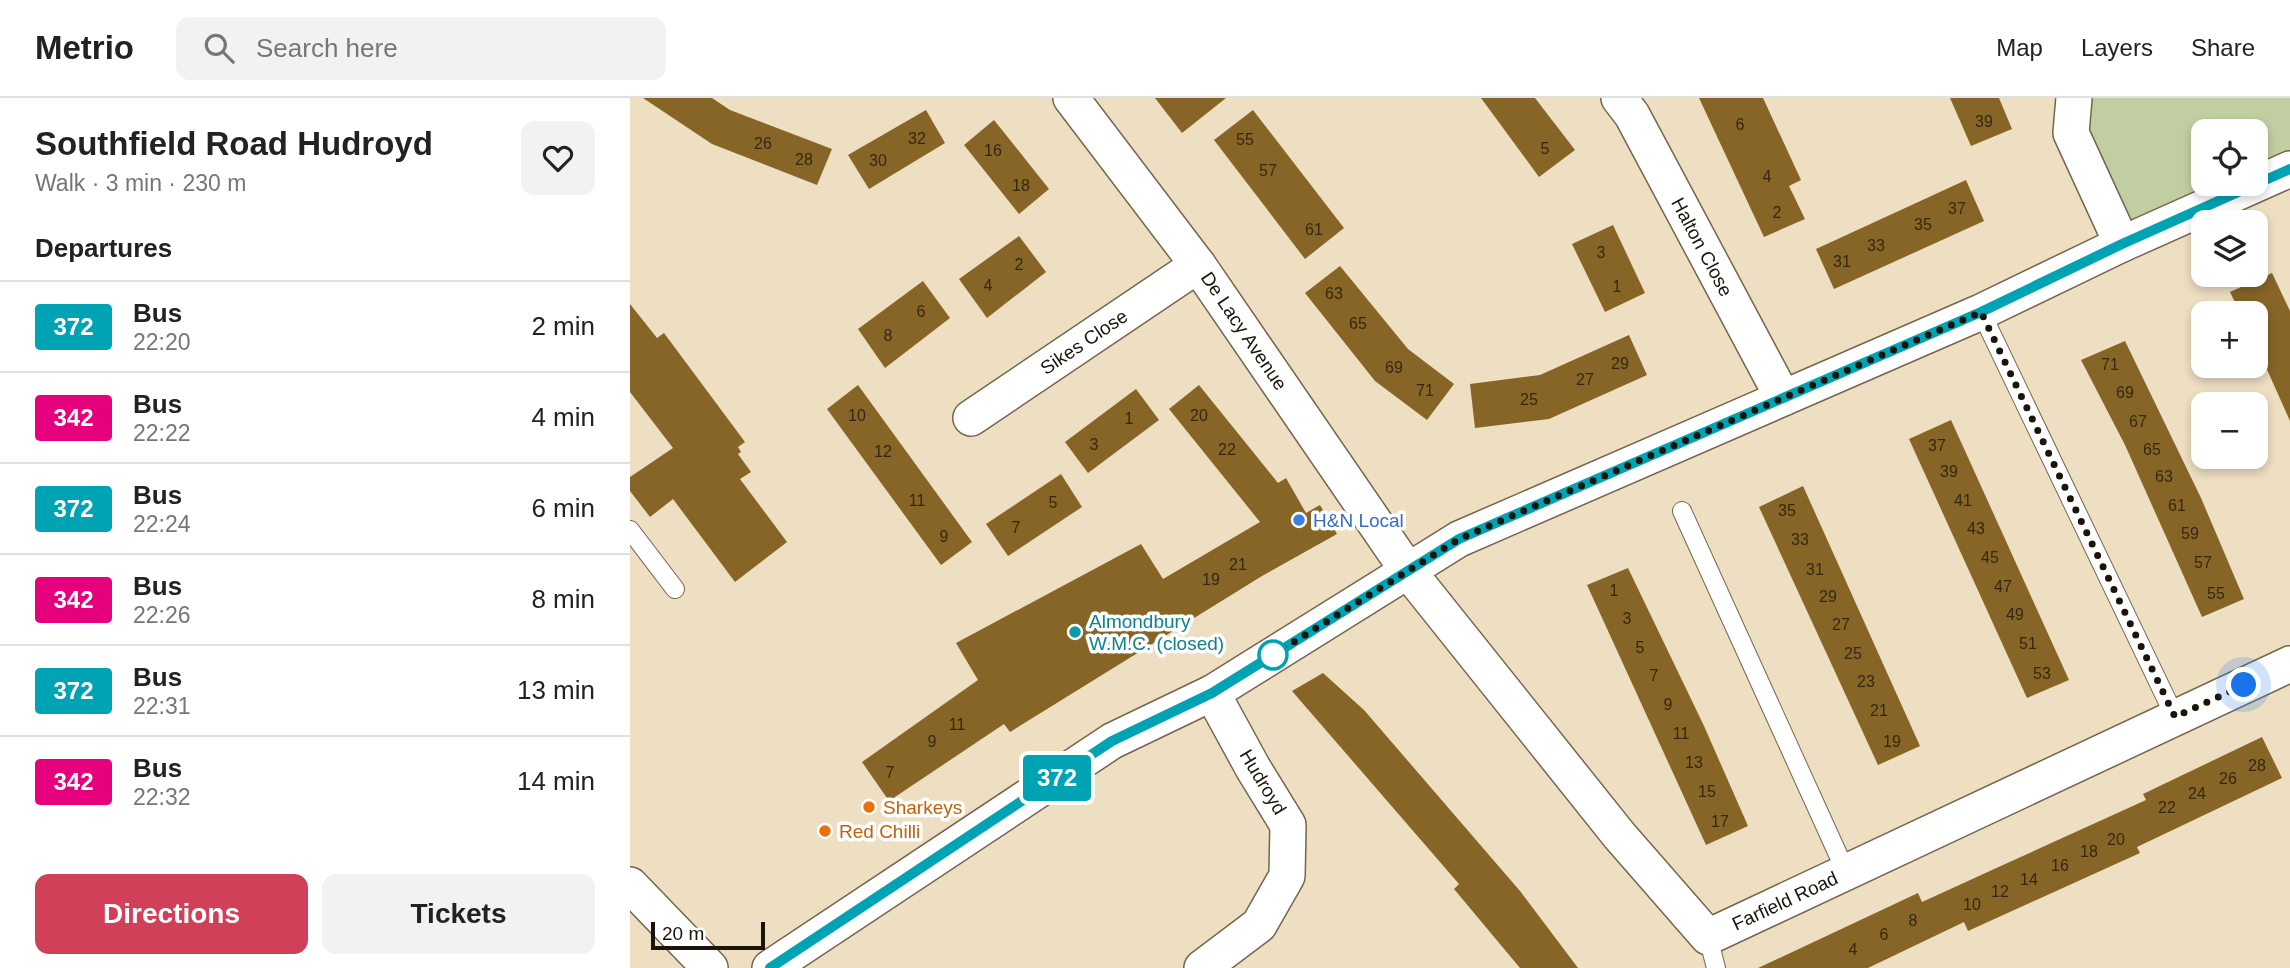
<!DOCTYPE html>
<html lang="en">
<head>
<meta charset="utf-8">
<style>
	body { margin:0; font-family:Helvetica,sans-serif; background:#f2f2f2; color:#222; height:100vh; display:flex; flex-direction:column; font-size:26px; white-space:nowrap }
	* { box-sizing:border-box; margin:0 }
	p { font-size:23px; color:#767676 }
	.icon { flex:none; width:38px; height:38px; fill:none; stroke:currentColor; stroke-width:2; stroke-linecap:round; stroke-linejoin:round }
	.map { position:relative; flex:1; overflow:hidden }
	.drawer { display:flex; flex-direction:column; background:#fff; width:630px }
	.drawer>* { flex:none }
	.badge { padding:0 14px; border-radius:5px; font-size:24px; line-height:46px }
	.buttons { position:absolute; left:1561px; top:21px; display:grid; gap:14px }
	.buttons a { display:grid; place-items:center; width:77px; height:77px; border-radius:14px; background:#fff; box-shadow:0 4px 10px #0003; font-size:35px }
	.scale { position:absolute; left:21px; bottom:18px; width:114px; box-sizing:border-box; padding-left:7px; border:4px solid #1a140a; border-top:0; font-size:19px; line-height:24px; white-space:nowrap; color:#1a140a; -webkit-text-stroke:5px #fff; paint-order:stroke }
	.you { position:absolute; width:35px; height:35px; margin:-18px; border:5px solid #fff; border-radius:50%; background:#1a73e8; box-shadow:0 0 0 10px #1a73e833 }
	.map>.badge { position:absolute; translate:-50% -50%; box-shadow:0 0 0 4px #fff }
	h2 { padding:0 35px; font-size:26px; line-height:63px }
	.round { display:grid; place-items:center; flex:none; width:74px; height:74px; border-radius:14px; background:#f2f2f2 }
	.overview { display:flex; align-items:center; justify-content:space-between; height:119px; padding:0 35px }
	h1 { font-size:33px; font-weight:700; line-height:52px }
	.cta { display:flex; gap:14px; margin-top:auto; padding:14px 35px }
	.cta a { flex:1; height:80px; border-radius:14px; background:#d04058; color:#fff; font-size:28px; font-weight:700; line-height:80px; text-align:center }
	.cta a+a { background:#f2f2f2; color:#222 }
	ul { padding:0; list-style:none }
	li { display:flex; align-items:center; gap:21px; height:91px; padding:0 35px; border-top:2px solid #e0e0e0 }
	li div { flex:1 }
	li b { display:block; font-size:26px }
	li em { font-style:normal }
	li .badge { min-width:77px; font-weight:700; text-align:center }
	header { display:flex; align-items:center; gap:42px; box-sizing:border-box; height:98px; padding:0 35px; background:#fff; border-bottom:2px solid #e0e0e0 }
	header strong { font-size:33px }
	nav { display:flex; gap:38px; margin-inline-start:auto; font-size:24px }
	.search { width:490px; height:63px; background:#f2f2f2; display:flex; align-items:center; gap:18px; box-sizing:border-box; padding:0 24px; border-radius:14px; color:#767676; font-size:26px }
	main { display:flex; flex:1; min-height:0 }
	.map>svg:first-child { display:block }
	.green { fill:#c0cea1 }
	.building { fill:#866526 }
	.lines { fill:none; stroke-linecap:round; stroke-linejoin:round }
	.service-casing { stroke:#74654d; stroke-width:20 }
	.minor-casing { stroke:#74654d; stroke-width:38 }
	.service { stroke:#fff; stroke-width:18 }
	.minor { stroke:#fff; stroke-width:35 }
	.line-casing { stroke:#fff; stroke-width:16 }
	.line { stroke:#00a3b4; stroke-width:10 }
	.walk { stroke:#1a140a; stroke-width:7; stroke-dasharray:0 12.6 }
	.shop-dot { fill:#3f7fe0; stroke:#fff; stroke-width:2.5 }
	.culture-dot { fill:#0f9aa8; stroke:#fff; stroke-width:2.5 }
	.stop-dot { fill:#fff; stroke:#00a3b4; stroke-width:3.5 }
	.food-dot { fill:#e8710a; stroke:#fff; stroke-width:2.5 }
	.labels { text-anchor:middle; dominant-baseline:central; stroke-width:7; stroke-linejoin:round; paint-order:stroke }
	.number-label { font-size:16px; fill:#352811 }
	.street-label { font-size:19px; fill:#1a140a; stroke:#fff }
	.shop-label { font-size:19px; fill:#366cbe; stroke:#fff; text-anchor:start }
	.culture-label { font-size:19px; fill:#0d838f; stroke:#fff; text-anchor:start }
	.food-label { font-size:19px; fill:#c56008; stroke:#fff; text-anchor:start }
</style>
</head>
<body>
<header>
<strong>Metrio</strong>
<div class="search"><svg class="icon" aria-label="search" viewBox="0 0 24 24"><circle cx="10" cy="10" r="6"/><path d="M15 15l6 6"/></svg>Search here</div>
<nav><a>Map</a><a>Layers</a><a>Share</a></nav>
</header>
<main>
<section class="drawer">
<div class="overview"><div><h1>Southfield Road Hudroyd</h1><p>Walk · 3 min · 230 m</p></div><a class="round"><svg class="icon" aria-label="heart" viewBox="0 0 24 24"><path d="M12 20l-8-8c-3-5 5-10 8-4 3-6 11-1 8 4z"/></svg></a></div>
<h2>Departures</h2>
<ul>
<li><span class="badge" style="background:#00a3b4;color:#fff">372</span><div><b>Bus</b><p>22:20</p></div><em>2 min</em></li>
<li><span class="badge" style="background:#e6007e;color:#fff">342</span><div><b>Bus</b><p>22:22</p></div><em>4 min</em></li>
<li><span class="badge" style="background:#00a3b4;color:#fff">372</span><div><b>Bus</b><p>22:24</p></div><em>6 min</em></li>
<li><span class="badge" style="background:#e6007e;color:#fff">342</span><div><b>Bus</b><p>22:26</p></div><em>8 min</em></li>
<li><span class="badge" style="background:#00a3b4;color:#fff">372</span><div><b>Bus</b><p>22:31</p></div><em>13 min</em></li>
<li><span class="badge" style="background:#e6007e;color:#fff">342</span><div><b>Bus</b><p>22:32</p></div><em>14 min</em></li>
</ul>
<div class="cta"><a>Directions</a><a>Tickets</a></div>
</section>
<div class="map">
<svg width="1660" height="870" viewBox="0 0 1660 870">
	<rect width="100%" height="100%" fill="#eedec2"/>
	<polygon class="green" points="1444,0 1660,0 1660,71 1626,85 1626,33 1573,33 1573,86 1624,86 1482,146"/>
	<g class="building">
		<polygon points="13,0 82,0 100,12 202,51 187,87 82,46"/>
		<polygon points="525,0 596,0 552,35"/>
		<polygon points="851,0 905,0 945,52 909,79"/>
		<polygon points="1069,0 1133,0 1171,82 1159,88 1175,121 1134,139"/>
		<polygon points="1320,0 1369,0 1382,31 1341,48"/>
		<polygon points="296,12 315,45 239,91 218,57"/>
		<polygon points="623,12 714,130 675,161 584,42"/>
		<polygon points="364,22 419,91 389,116 334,47"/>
		<polygon points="1336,82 1354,123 1204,191 1186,151"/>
		<polygon points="983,127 1015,195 975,214 942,146"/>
		<polygon points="389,138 416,174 357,220 329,181"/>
		<polygon points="710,168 778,251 824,286 797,322 745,283 675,195"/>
		<polygon points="1642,175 1660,213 1660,323 1626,247 1626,215 1610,215 1600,194"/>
		<polygon points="293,183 320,220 255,270 228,231"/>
		<polygon points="0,206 27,240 34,235 115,344 108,349 111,354 108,356 121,374 110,381 157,444 105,484 43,401 20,419 0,393 0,379 43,350 0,294"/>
		<polygon points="999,237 1017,277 919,321 845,330 840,286 910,277"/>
		<polygon points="1495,243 1571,400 1614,501 1572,519 1495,347 1451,262"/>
		<polygon points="228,287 342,444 311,467 197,311"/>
		<polygon points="569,287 648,385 656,380 676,415 690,407 707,436 632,478 380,634 374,626 259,703 232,664 348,582 326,545 511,446 533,481 630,424 539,311"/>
		<polygon points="506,291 529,322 458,375 435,344"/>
		<polygon points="1321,322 1439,582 1397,600 1279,341"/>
		<polygon points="431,376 452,409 378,458 356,426"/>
		<polygon points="1173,388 1290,648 1248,667 1129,409"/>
		<polygon points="998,470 1074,628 1118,728 1076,747 957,487"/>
		<polygon points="693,575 734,612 890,793 948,870 890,870 824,791 829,786 662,593"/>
		<polygon points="1632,639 1652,680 1507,749 1510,755 1338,833 1334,824 1238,870 1128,870 1288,795 1292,804 1373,767 1516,702 1513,696"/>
	</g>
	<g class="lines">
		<defs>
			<g id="service">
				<polyline points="1351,214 1545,619"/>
				<polyline points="1052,413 1216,774"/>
				<polyline points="0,432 45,491"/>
				<polyline points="1078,839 1086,870"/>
			</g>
			<g id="minor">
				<polyline points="441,0 568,167 778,473 989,737 1078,839 1660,566"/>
				<polyline points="989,0 1002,17 1153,300"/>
				<polyline points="1444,0 1441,35 1492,146"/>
				<polyline points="341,320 568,167"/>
				<polyline points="0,787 80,870"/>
				<polyline points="140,870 482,643 582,595 829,441 1351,214 1492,146 1660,71"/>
				<polyline points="572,870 629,827 657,778 658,727 623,670 582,595"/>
			</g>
		</defs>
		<use href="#service" class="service-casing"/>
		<use href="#minor" class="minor-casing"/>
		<use href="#service" class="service"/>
		<use href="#minor" class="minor"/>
	</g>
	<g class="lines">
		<defs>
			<polyline id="line" points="140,870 482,643 582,595 829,441 1351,214 1492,146 1660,71"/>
		</defs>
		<use href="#line" class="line-casing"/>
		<use href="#line" class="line"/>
		<polyline class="walk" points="643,557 829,441 1351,214 1545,619 1614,587"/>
	</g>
	<circle class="shop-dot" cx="669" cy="422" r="7"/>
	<circle class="culture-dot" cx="445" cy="534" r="7"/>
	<circle class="stop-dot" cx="643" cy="557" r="14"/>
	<g class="food-dot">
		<circle cx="239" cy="709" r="7"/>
		<circle cx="195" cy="733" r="7"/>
	</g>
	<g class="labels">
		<g class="number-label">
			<text x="1354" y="23">39</text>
			<text x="1110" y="26">6</text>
			<text x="287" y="40">32</text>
			<text x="615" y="41">55</text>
			<text x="133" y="45">26</text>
			<text x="915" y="50">5</text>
			<text x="363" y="52">16</text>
			<text x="174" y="61">28</text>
			<text x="248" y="62">30</text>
			<text x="638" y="72">57</text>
			<text x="1137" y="78">4</text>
			<text x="391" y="87">18</text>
			<text x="1327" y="110">37</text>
			<text x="1147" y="114">2</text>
			<text x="1293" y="126">35</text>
			<text x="684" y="131">61</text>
			<text x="1246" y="147">33</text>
			<text x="971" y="154">3</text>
			<text x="1212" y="163">31</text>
			<text x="389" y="166">2</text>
			<text x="358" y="187">4</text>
			<text x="987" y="188">1</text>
			<text x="704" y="195">63</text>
			<text x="291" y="213">6</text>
			<text x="728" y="225">65</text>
			<text x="258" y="237">8</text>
			<text x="990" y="265">29</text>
			<text x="1480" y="266">71</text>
			<text x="764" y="269">69</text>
			<text x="955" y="281">27</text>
			<text x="795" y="292">71</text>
			<text x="1495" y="294">69</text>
			<text x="899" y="301">25</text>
			<text x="227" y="317">10</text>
			<text x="569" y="317">20</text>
			<text x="499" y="320">1</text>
			<text x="1508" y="323">67</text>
			<text x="464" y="346">3</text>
			<text x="1307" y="347">37</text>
			<text x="597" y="351">22</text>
			<text x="1522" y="351">65</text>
			<text x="253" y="353">12</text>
			<text x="1319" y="373">39</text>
			<text x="1534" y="378">63</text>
			<text x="287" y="402">11</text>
			<text x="1333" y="402">41</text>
			<text x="423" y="404">5</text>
			<text x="1547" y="407">61</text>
			<text x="1157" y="412">35</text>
			<text x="386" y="429">7</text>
			<text x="1346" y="430">43</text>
			<text x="1560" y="435">59</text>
			<text x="314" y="438">9</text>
			<text x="1170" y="441">33</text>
			<text x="1360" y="459">45</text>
			<text x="1573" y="464">57</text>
			<text x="608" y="466">21</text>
			<text x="1185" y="471">31</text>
			<text x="581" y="481">19</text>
			<text x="1373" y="488">47</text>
			<text x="984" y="492">1</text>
			<text x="1586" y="495">55</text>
			<text x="1198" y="498">29</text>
			<text x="1385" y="516">49</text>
			<text x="997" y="520">3</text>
			<text x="1211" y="526">27</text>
			<text x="1398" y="545">51</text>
			<text x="1010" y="549">5</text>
			<text x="1223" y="555">25</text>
			<text x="1412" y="575">53</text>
			<text x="1024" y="577">7</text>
			<text x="1236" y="583">23</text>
			<text x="1038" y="606">9</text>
			<text x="1249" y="612">21</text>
			<text x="327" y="626">11</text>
			<text x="1051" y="635">11</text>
			<text x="302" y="643">9</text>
			<text x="1262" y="643">19</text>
			<text x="1064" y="664">13</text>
			<text x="1627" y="667">28</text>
			<text x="260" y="674">7</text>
			<text x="1598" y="680">26</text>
			<text x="1077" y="693">15</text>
			<text x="1567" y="695">24</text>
			<text x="1537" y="709">22</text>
			<text x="1090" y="723">17</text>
			<text x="1486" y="741">20</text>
			<text x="1459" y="753">18</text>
			<text x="1430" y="767">16</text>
			<text x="1399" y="781">14</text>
			<text x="1370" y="793">12</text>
			<text x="1342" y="806">10</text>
			<text x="1283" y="822">8</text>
			<text x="1254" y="836">6</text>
			<text x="1223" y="851">4</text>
		</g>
		<g class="street-label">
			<text transform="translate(1072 149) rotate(62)">Halton Close</text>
			<text transform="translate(614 233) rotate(56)">De Lacy Avenue</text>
			<text transform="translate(454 244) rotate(-34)">Sikes Close</text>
			<text transform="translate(633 684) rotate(59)">Hudroyd</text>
			<text transform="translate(1155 803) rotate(-25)">Farfield Road</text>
		</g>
		<g class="shop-label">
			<text x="683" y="422">H&amp;N Local</text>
		</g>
		<g class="culture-label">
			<text x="459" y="523">Almondbury<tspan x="459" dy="22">W.M.C. (closed)</tspan></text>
		</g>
		<g class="food-label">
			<text x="253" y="709">Sharkeys</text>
			<text x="209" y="733">Red Chilli</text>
		</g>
	</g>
</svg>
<div class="buttons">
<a><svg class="icon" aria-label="locate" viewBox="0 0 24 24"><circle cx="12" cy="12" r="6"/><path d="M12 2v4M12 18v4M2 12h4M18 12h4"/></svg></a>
<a><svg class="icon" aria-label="layers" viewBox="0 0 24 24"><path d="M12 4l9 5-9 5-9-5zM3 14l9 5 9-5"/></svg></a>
<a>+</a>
<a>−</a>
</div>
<div class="scale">20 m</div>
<div class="you" style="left:1614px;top:587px"></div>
<b class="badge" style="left:427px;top:680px;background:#00a3b4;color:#fff">372</b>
</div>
</main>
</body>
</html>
